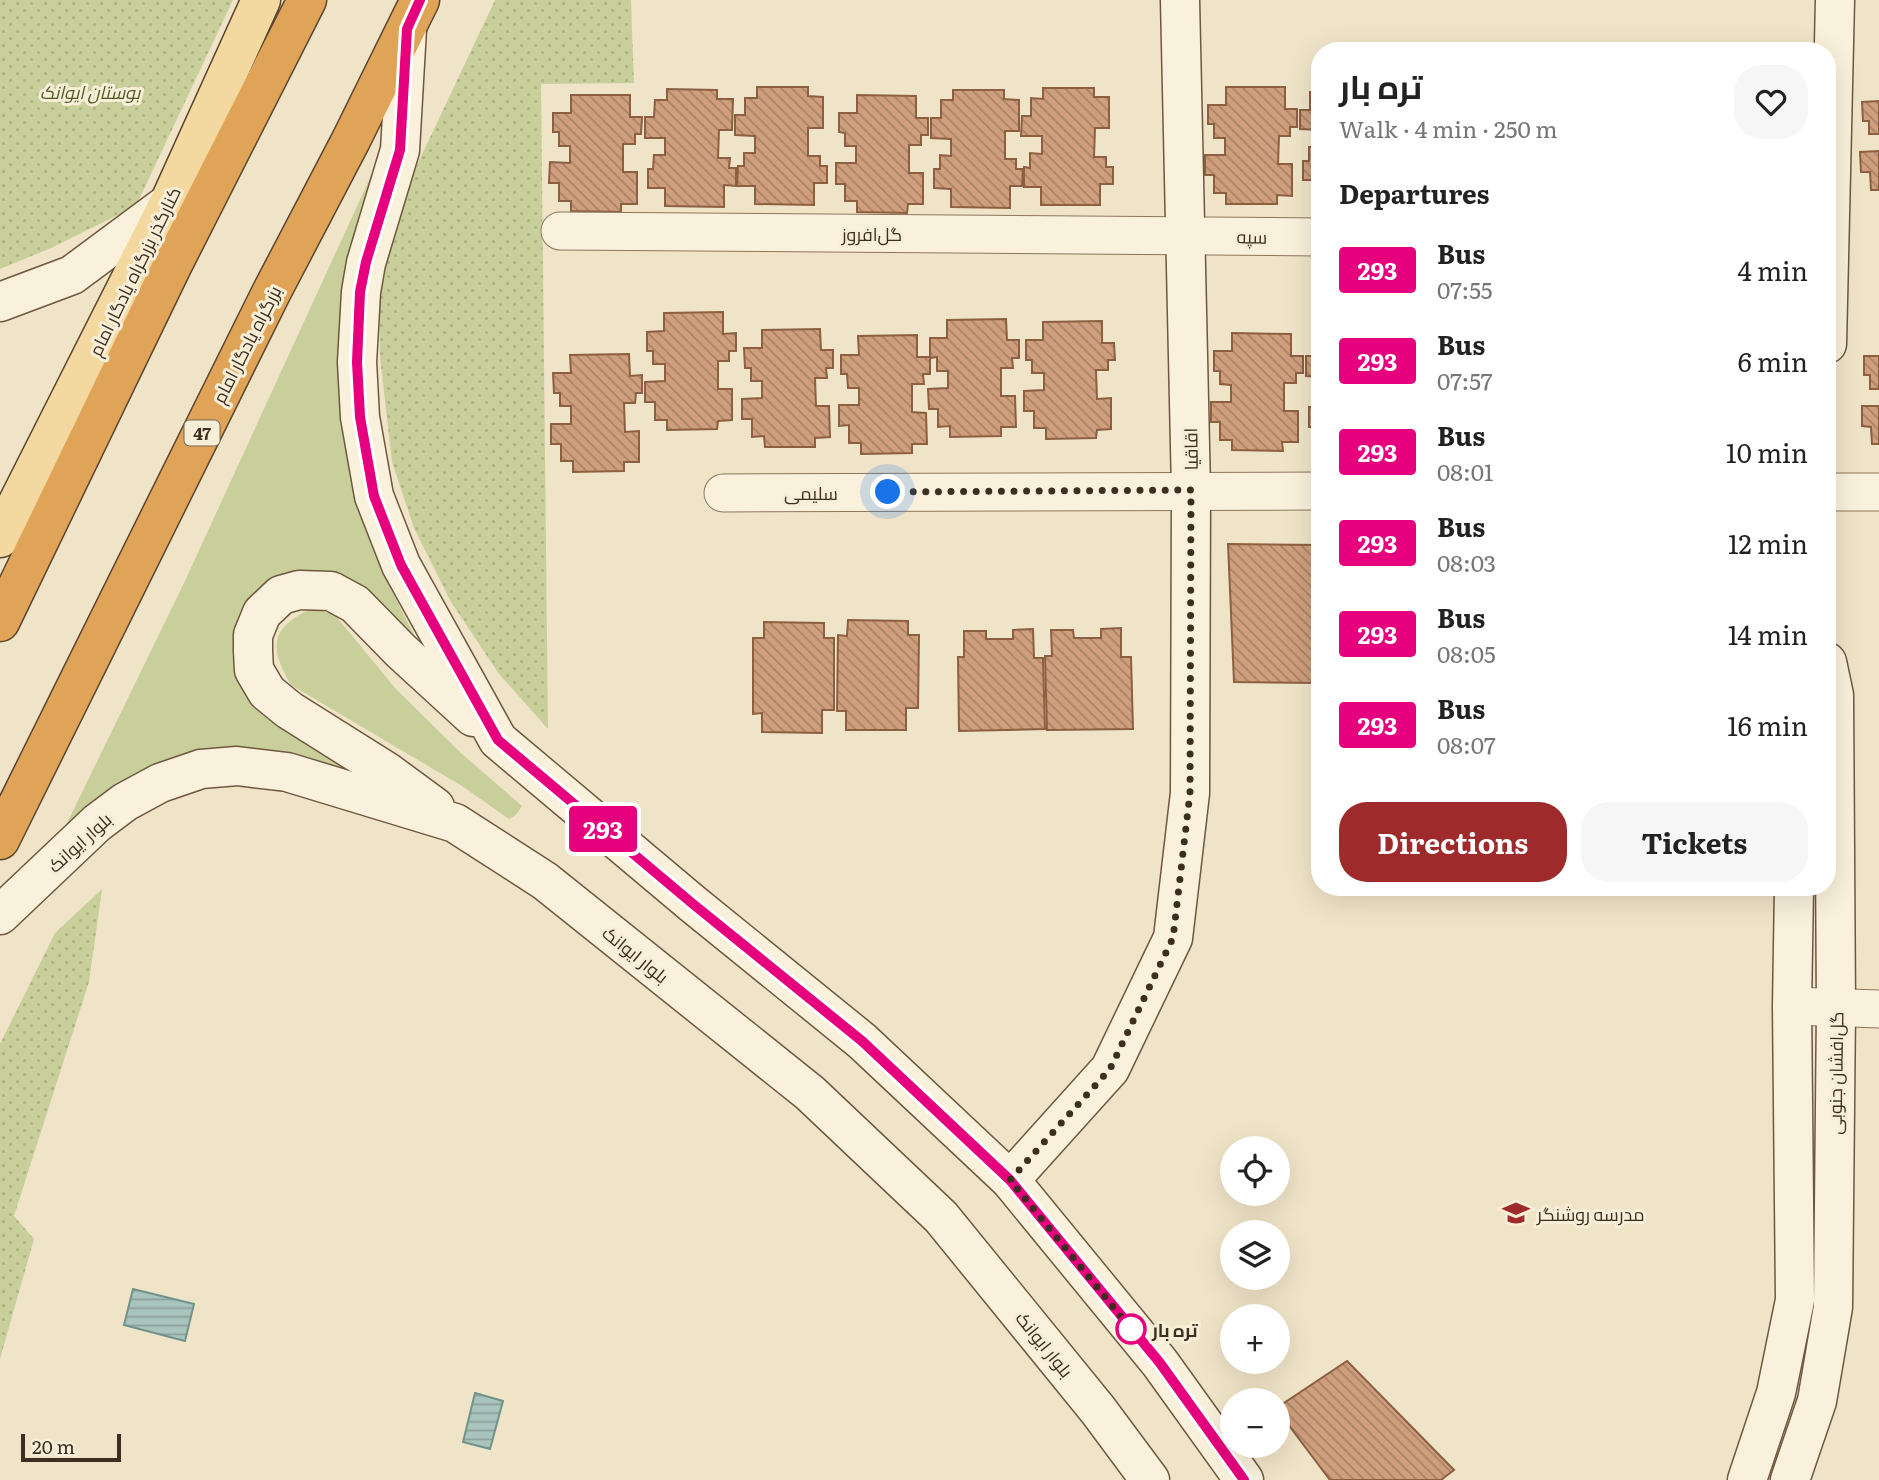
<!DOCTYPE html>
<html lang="en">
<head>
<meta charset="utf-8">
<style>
	body { margin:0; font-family:Literata,Cairo,serif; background:#f6f6f6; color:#222; height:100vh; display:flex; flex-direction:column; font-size:26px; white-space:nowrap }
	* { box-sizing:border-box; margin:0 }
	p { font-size:23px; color:#767676 }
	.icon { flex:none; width:38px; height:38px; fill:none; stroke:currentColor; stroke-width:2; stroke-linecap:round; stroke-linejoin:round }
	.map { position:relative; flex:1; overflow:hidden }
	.drawer { position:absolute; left:1311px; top:42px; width:525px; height:854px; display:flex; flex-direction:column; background:#fff; border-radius:28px; box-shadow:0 7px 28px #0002 }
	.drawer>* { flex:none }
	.badge { padding:0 14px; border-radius:5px; font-size:24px; line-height:46px }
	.fabs { position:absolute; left:1220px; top:1136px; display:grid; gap:14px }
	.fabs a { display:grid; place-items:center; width:70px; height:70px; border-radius:50%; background:#fff; box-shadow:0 7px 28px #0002; font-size:35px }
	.scale { position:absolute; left:21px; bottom:18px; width:100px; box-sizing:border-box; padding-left:7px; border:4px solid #3d2e20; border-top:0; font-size:19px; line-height:24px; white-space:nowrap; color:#3d2e20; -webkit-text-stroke:5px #f7eed8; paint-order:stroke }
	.you { position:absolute; width:35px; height:35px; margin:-18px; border:5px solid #fff; border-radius:50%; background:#1a73e8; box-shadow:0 0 0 10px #1a73e833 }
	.map>.badge { position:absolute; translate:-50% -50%; box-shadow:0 0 0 4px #fff }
	h2 { padding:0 28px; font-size:26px; line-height:63px }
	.round { display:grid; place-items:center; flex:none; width:74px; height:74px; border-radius:28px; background:#f6f6f6 }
	.headline { display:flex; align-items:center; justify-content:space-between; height:119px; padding:0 28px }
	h1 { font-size:33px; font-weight:700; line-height:52px }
	.cta { display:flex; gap:14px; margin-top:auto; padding:14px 28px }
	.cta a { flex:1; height:80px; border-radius:28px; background:#9e2a2b; color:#fff; font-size:28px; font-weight:700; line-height:80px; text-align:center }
	.cta a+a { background:#f6f6f6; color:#222 }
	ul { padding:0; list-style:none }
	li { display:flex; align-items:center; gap:21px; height:91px; padding:0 28px }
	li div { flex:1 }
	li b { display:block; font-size:26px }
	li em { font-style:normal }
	li .badge { min-width:77px; font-weight:700; text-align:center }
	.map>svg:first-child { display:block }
	.green { fill:#c9cf9b }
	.park { fill:url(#park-dots) }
	.water { fill:url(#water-rules); stroke:#6f938a; stroke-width:2 }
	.building { fill:url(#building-back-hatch); stroke:#8d5f41; stroke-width:2 }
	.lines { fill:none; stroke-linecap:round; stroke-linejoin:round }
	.street-casing { stroke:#8d765c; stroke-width:39 }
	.secondary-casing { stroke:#6f573f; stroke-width:41 }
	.primary-casing { stroke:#5b4430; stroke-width:41 }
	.highway-casing { stroke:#5b4430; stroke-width:41 }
	.street { stroke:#faf1dc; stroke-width:37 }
	.secondary { stroke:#faf1dc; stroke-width:38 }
	.primary { stroke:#f3d9a0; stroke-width:38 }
	.highway { stroke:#e0a458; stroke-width:38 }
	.line-casing { stroke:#fff; stroke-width:16 }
	.line { stroke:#e6007e; stroke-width:10 }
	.walk { stroke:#3d2e20; stroke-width:7; stroke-dasharray:0 12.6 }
	.stop-dot { fill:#fff; stroke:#e6007e; stroke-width:3.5 }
	.labels { text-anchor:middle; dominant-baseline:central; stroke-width:6; stroke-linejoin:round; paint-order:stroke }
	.shield { fill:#f7eed8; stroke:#756857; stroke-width:2 }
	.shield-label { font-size:16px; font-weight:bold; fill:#3d2e20 }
	.park-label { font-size:18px; font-style:italic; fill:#4d5a26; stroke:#f7eed8 }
	.street-label { font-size:18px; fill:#3d2e20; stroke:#f7eed8 }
	.poi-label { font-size:18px; fill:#3d2e20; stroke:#f7eed8; text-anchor:start }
	.stop-label { font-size:18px; font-weight:bold; fill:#3d2e20; stroke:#f7eed8; text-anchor:start }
</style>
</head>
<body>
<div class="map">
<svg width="1879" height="1480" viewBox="0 0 1879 1480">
	<defs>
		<pattern id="park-dots" width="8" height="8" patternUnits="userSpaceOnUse" patternTransform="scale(1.75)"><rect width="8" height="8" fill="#c9cf9b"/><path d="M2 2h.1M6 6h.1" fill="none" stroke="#aeb285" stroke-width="1.8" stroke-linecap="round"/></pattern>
		<pattern id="water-rules" width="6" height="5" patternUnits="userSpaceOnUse" patternTransform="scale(1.75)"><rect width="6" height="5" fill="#a9c4bc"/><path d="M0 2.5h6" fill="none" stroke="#8ba098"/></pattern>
		<pattern id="building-back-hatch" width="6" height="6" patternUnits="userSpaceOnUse" patternTransform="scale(1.75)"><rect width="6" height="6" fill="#cf9f7d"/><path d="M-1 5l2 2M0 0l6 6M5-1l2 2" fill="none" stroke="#a98266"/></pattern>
	</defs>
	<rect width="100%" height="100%" fill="#f0e4c8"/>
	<g class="green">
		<path d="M381 154 370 538 392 591 414 635C381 603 341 556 290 575 279 579 267 587 257 593L272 720 296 738 377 784 212 749 183 754 155 763 129 777 99 801 49 860 184 583Z"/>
		<path d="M306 611H322L335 615 396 689 461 753 522 806 516 815 509 819 462 786 291 685C271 651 268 631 306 611Z"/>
	</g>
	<g class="park">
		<polygon points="0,0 233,0 136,206 51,248 0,269"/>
		<polygon points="495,0 631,0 634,83 541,84 548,729 499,674 451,602 414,528 392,462 380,357 379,302 385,250 401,199"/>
		<polygon points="102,889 89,982 14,1216 34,1239 0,1359 0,1044 55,933"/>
	</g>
	<g class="water">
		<polygon points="133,1289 194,1304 185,1341 124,1325"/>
		<polygon points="475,1393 503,1401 490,1449 463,1442"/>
	</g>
	<g class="building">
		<polygon points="757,87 808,87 808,96 823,97 823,128 808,128 808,156 820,156 820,166 827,166 827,183 814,183 814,205 755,204 755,186 737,186 738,166 744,166 744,153 755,153 755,136 735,135 735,115 745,115 745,98 757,98"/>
		<polygon points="1226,87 1285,87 1285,109 1297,109 1297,127 1290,127 1290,136 1279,136 1278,164 1292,164 1292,196 1277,195 1277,204 1226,204 1226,193 1214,193 1214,175 1205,175 1205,155 1225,155 1225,138 1214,138 1214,124 1208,124 1208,105 1226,105"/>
		<polygon points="1043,88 1094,88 1094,97 1109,97 1109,128 1095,128 1094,157 1106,157 1106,167 1113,167 1113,184 1100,184 1100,205 1041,205 1041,187 1024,187 1024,167 1030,168 1030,153 1042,154 1042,136 1021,136 1022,116 1031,116 1031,98 1043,99"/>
		<polygon points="667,89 717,90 717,99 733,99 732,130 719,130 718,158 730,158 729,168 736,168 736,186 724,185 724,207 665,206 665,188 648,188 648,169 653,169 654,155 665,155 665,138 645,138 645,117 654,117 655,100 667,100"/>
		<polygon points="953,90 1004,90 1004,99 1019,100 1019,131 1005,131 1005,159 1016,159 1016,169 1023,169 1022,186 1010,186 1010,208 951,207 951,189 934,188 934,169 940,169 940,155 951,156 951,139 931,138 931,118 941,118 941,100 953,100"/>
		<polygon points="1310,92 1320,92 1320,130 1300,129 1300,110 1310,110"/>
		<polygon points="571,95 630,95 630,117 642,117 641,134 635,134 635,144 623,144 623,172 637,172 637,204 621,204 621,212 571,211 571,201 559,201 559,183 549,183 550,162 570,163 570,146 559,146 559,132 553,132 553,113 571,113"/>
		<polygon points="857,95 916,96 916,118 928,118 928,135 921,135 921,145 909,145 909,173 923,173 923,204 908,204 907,213 857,212 857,201 845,201 845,184 836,184 836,163 856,163 856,146 845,146 845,133 839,132 839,113 857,113"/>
		<polygon points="1879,101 1879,134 1869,134 1869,121 1863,121 1862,102"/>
		<polygon points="1309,147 1320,147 1320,180 1303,180 1303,161 1309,161"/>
		<polygon points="1879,151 1879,190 1871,190 1870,172 1861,172 1860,152"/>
		<polygon points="723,312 723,334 736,333 736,351 729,351 729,361 718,361 718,389 732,389 732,420 718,421 717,429 667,430 667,420 655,420 655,402 645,402 645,382 665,381 665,364 653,364 653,351 647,351 647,332 664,331 664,313"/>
		<polygon points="1006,319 1007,340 1019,340 1019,358 1012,358 1013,368 1001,368 1001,396 1015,396 1016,427 1001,427 1001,436 950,437 950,426 938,427 938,409 929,409 928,389 948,388 948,371 937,371 937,357 930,358 930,338 947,338 947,320"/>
		<polygon points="1102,321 1102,343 1114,343 1115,360 1108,360 1108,370 1096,370 1097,399 1111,398 1111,429 1097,430 1096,438 1046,439 1046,428 1034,428 1034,411 1024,411 1024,391 1044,390 1044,373 1032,373 1032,360 1026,360 1026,340 1043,340 1043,322"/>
		<polygon points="820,329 821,350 833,350 833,368 826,368 827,378 815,378 816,406 829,406 830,437 815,438 815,447 765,447 764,436 752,437 752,419 742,419 742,399 762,398 762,381 751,381 751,368 745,368 744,348 762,348 762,330"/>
		<polygon points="1232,333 1291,334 1291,356 1303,356 1303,373 1296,373 1296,383 1284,383 1284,411 1298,411 1298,442 1282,442 1283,451 1232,450 1232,440 1220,440 1220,422 1211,422 1211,402 1231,402 1231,385 1220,384 1220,371 1214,371 1214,351 1232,351"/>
		<polygon points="917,335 917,357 930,357 930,374 923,374 924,384 912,384 912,412 926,413 927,444 912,444 912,453 861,454 861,443 849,443 849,425 839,426 839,405 859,405 859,388 848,388 847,374 841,374 841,355 859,355 858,336"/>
		<polygon points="1316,339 1320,339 1320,377 1306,376 1306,356 1316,356"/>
		<polygon points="629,354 630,376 642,375 642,393 636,393 635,403 624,403 625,432 639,431 639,462 624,462 624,471 573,472 573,461 561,461 561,444 551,444 551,424 571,424 571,406 560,406 560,393 554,393 553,373 571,373 570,355"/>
		<polygon points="1864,356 1879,356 1879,389 1870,389 1870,375 1864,375"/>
		<polygon points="1315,394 1320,394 1320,427 1309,427 1309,407 1315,408"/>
		<polygon points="1862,406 1879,406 1879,444 1872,444 1871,427 1862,426"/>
		<polygon points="1228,544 1320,545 1320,683 1234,682"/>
		<polygon points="848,620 908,621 908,635 919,635 918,708 906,708 906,730 846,730 846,711 837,711 838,635 847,636"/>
		<polygon points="764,622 824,623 824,638 834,638 834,710 822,710 822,733 762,732 762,713 753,714 753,638 764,638"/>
		<polygon points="1121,628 1121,657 1131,657 1133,729 1047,730 1045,656 1052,656 1051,630 1073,630 1074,638 1101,638 1101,629"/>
		<polygon points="1033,629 1034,658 1043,658 1045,729 959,731 958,657 964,657 964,631 986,631 986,639 1013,639 1013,630"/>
		<polygon points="1347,1361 1454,1470 1441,1480 1330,1480 1278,1411 1278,1407"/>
	</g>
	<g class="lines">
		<defs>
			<g id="street">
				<polyline points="560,231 1320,237"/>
				<polyline points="1827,492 1879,492"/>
				<polyline points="723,493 1320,491"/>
				<polyline points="1792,1006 1879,1009"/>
			</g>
			<g id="secondary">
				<polyline points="407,29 400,150 366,263 361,292 357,362 360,417 374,496 401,565 498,740 693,904 862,1041 1010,1180 1160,1363 1244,1480"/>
				<polyline points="0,302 72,275 169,203"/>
				<polyline points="1827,344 1835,0"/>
				<polyline points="435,807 386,771 289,710 267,692 254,670 253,651 253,635 262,613 281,595 299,590 331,591 355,604 401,651 473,717"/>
				<polyline points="0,915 97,823 125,802 160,783 201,769 237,766 287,772 455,823 545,881 810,1093 941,1217 1098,1410 1150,1480"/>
				<polyline points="1010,1180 1110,1069 1173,938 1190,793 1191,490 1180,0"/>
				<polyline points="1747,1480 1776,1393 1795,1300 1792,1006 1794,887"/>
				<polyline points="1790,1480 1817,1401 1833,1307 1836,1008 1834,695 1827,662"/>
			</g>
			<polyline id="primary" points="0,538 169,203 261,0"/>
			<g id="highway">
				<polyline points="0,622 172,266 307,0"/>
				<polyline points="0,840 271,293 351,140 420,0"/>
			</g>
		</defs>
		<use href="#street" class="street-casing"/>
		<use href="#secondary" class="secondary-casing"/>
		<use href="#primary" class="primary-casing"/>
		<use href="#highway" class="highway-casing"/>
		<use href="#street" class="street"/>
		<use href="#secondary" class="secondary"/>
		<use href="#primary" class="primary"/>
		<use href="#highway" class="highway"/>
	</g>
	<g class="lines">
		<defs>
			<polyline id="line" points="420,0 407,29 400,150 366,262 360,292 357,362 360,417 374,496 401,565 498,740 693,904 862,1041 1010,1180 1160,1363 1244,1480"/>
		</defs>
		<use href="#line" class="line-casing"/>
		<use href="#line" class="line"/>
		<polyline class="walk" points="888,492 1191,490 1190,793 1173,938 1110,1069 1010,1180 1131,1329"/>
	</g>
	<defs>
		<symbol id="school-bare" viewBox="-9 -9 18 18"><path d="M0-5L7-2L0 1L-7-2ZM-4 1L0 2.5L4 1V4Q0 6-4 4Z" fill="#9e2a2b" stroke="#f7eed8" stroke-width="2.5" paint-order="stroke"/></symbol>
	</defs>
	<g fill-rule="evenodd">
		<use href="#school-bare" x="1497" y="1194" width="38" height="38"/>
	</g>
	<circle class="stop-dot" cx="1131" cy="1329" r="14"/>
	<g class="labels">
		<rect class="shield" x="184.5" y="420.5" width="35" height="25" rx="5"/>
		<g class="shield-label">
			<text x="202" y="433">47</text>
		</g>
		<g class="park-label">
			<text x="90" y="91">بوستان ایوانک</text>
		</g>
		<g class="street-label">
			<text x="872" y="233">گل‌افروز</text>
			<text transform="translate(1252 236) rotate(1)">سپه</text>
			<text transform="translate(134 271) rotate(-64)">کنارگذر بزرگراه یادگار امام</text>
			<text transform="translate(246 344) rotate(-63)">بزرگراه یادگار امام</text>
			<text transform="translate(1190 449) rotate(-91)">اقاقیا</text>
			<text x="811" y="492">سلیمی</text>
			<text transform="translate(79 842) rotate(-42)">بلوار ایوانک</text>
			<text transform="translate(636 954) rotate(39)">بلوار ایوانک</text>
			<text transform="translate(1835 1073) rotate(-89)">گل‌افشان جنوبی</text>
			<text transform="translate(1045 1344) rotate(51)">بلوار ایوانک</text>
		</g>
		<g class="poi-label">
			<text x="1537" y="1213">مدرسه روشنگر</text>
		</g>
		<g class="stop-label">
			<text x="1152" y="1329">تره بار</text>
		</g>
	</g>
</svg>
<div class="fabs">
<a><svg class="icon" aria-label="locate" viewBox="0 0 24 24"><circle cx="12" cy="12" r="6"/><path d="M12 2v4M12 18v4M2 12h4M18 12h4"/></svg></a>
<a><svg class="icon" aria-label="layers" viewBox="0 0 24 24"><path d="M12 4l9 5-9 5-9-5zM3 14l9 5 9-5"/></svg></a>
<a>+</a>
<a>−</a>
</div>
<div class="scale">20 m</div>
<div class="you" style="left:888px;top:492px"></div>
<b class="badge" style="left:603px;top:829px;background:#e6007e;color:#fff">293</b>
<section class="drawer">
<div class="headline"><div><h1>تره بار</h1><p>Walk · 4 min · 250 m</p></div><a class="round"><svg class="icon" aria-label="heart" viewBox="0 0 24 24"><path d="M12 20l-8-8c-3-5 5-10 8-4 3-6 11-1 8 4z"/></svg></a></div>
<h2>Departures</h2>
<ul>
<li><span class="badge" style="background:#e6007e;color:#fff">293</span><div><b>Bus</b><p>07:55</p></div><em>4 min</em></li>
<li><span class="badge" style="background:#e6007e;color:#fff">293</span><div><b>Bus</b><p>07:57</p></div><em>6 min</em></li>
<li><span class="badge" style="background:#e6007e;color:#fff">293</span><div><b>Bus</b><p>08:01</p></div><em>10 min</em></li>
<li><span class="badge" style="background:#e6007e;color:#fff">293</span><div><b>Bus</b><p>08:03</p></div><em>12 min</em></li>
<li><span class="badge" style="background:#e6007e;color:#fff">293</span><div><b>Bus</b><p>08:05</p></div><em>14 min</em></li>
<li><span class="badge" style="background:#e6007e;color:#fff">293</span><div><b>Bus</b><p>08:07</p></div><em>16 min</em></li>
</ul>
<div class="cta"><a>Directions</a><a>Tickets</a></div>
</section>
</div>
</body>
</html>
